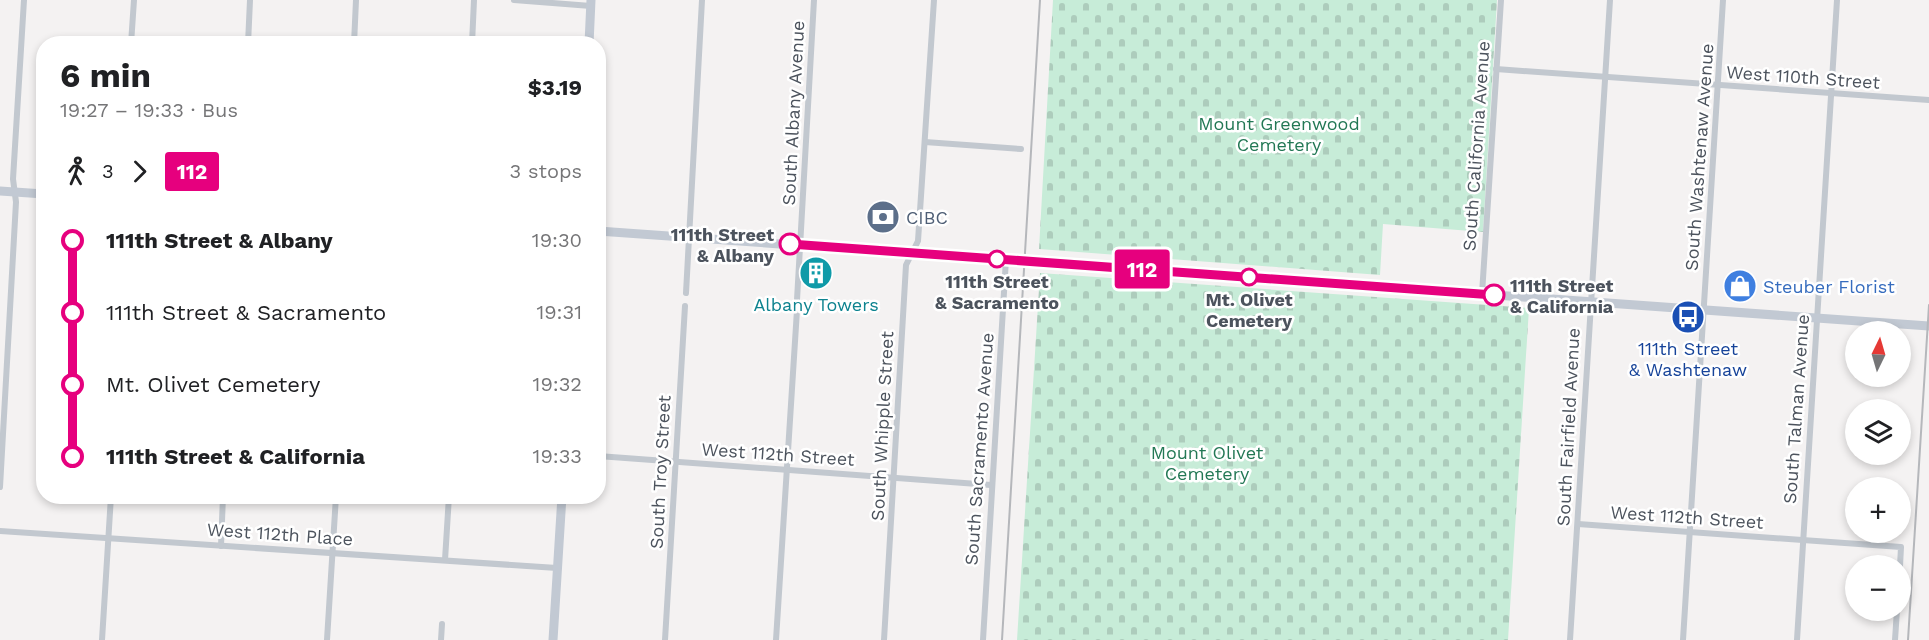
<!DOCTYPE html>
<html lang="en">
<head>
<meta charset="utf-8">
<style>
	body { margin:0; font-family:"Work Sans",sans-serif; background:#f6f6f6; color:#202124; height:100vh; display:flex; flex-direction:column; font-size:22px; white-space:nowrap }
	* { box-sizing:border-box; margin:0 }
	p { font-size:20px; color:#757577 }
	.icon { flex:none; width:33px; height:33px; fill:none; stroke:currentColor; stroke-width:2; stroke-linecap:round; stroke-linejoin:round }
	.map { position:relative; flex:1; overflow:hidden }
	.drawer { position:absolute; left:36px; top:36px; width:570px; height:468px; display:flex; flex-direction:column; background:#fff; border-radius:24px; box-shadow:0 3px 9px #0003 }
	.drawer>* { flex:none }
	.badge { padding:0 12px; border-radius:4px; font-size:21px; line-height:39px }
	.needle { width:39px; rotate:5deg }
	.fabs { position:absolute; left:1845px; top:321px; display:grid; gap:12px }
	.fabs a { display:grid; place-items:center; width:66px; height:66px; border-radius:50%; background:#fff; box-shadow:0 3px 9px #0003; font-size:30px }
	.map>.badge { position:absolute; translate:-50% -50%; box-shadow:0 0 0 3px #fff }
	.legs { display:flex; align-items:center; gap:9px; height:66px; padding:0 24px; font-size:20px }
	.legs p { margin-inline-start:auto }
	.head { display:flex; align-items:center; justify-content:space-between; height:102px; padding:0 24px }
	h1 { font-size:33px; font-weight:700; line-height:45px }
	ul { padding:0 24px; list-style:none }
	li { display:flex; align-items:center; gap:21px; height:72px; font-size:22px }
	li i { display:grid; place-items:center; width:9px; height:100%; margin:0 8px; background:currentColor }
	li i::after { content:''; width:15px; height:15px; margin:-8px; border:4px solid; border-radius:50%; background:#fff }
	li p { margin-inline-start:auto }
	li:first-child i { background:linear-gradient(#0000 50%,currentColor 0) }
	li:last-child i { background:linear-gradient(currentColor 50%,#0000 0) }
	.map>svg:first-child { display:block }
	.cemetery { fill:url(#cemetery-stones) }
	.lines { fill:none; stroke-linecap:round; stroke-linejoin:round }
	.street { stroke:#c2c8cf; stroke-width:6 }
	.secondary { stroke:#c2c9d3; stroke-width:9 }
	.rail { stroke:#b5b7bb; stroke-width:2 }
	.line-1-casing { stroke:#fff; stroke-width:14 }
	.line-1 { stroke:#e6007e; stroke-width:9 }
	.stop-1-dot { fill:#fff; stroke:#e6007e; stroke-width:3 }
	.labels { text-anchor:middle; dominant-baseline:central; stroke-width:5; stroke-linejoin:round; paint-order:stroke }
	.street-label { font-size:18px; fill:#4c535d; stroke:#fff }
	.park-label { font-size:18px; fill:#237855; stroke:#fff }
	.service-label { font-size:18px; fill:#4e5e75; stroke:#fff; text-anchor:start }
	.stop-label { font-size:18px; font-weight:bold; fill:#4c535d; stroke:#fff }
	.shop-label { font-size:18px; fill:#366cbe; stroke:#fff; text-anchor:start }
	.culture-label { font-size:18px; fill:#0d838f; stroke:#fff }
	.transit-label { font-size:18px; fill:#164399; stroke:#fff }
</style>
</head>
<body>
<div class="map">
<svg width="1929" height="640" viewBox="0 0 1929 640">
	<defs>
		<pattern id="cemetery-stones" width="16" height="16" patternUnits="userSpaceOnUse" patternTransform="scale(1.5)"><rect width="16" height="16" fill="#c7ecd8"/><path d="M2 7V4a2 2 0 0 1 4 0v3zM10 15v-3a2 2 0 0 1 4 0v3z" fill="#adccbc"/></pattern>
	</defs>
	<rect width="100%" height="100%" fill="#f4f2f2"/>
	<g class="cemetery">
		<polygon points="1053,0 1497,0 1483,232 1383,224 1380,275 1039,249"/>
		<polygon points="1040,273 1529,308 1508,640 1017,640"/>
	</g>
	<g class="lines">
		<g class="street">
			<polyline points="514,0 591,6"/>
			<polyline points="131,44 134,0"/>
			<polyline points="248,44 250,0"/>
			<polyline points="354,44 356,0"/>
			<polyline points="472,44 474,0"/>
			<polyline points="1496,69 1929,100"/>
			<polyline points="925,142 1021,149"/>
			<polyline points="686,293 702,0"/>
			<polyline points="1482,294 1501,0"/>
			<polyline points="797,300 814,0"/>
			<polyline points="598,456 991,485"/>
			<polyline points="0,487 16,202 13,179 24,0"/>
			<polyline points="1578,524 1901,547 1900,566"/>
			<polyline points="0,531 557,568"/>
			<polyline points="221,546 223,496"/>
			<polyline points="445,560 449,496"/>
			<polyline points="102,640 111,496"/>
			<polyline points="327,640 336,496"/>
			<polyline points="441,640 442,624"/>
			<polyline points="665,640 685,306"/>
			<polyline points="776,640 797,310"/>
			<polyline points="884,640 906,265 918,241 934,0"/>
			<polyline points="983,640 1006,259"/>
			<polyline points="1570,640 1610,0"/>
			<polyline points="1683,640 1723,0"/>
			<polyline points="1797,640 1837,0"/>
			<polyline points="1895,640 1897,610"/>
		</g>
		<g class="secondary">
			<polyline points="589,44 591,0"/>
			<polyline points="0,191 44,194"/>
			<polyline points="598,231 1929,326"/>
			<polyline points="553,640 562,496"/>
		</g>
		<g class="rail">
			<polyline points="1002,640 1040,0"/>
			<polyline points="1908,640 1929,305"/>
		</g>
	</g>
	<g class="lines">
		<defs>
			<polyline id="line-1" points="790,244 1494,295"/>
		</defs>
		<use href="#line-1" class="line-1-casing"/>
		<use href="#line-1" class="line-1"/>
	</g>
	<defs>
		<symbol id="bank-disc" viewBox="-11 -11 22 22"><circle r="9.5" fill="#5c6f8a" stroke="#fff"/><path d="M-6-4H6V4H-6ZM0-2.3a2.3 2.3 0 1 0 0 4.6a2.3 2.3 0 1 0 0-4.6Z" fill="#fff"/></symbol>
		<symbol id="building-disc" viewBox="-11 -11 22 22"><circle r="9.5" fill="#0f9aa8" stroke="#fff"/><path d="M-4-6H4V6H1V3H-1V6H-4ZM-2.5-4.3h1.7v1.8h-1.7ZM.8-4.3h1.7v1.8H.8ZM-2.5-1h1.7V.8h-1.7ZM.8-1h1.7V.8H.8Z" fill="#fff"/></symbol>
		<symbol id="shop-disc" viewBox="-11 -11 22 22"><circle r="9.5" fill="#3f7fe0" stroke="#fff"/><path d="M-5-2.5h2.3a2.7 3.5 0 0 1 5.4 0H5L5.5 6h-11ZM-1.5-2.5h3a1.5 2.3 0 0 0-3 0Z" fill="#fff"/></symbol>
		<symbol id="bus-disc" viewBox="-11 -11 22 22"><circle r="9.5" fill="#1a4fb4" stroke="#fff"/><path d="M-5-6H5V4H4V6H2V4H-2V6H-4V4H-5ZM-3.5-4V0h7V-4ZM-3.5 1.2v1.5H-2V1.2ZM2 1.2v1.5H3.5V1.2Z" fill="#fff"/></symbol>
	</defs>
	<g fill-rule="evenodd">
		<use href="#bank-disc" x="864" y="198" width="38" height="38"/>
		<use href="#building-disc" x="797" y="254" width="38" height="38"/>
		<use href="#shop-disc" x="1721" y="267" width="38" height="38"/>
		<use href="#bus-disc" x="1669" y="298" width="38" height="38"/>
	</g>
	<g class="stop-1-dot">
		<circle cx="790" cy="244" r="10"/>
		<circle cx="997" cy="259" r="8"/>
		<circle cx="1249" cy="277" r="8"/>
		<circle cx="1494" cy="295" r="10"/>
	</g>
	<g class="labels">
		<g class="street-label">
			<text transform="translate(1803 77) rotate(4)">West 110th Street</text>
			<text transform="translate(793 113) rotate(-87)">South Albany Avenue</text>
			<text transform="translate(1476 146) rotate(-86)">South California Avenue</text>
			<text transform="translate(1699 157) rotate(-86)">South Washtenaw Avenue</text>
			<text transform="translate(1796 409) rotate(-86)">South Talman Avenue</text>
			<text transform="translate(882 426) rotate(-87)">South Whipple Street</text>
			<text transform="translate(1568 427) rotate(-87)">South Fairfield Avenue</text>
			<text transform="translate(979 449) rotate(-86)">South Sacramento Avenue</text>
			<text transform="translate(778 454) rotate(4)">West 112th Street</text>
			<text transform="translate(660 472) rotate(-87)">South Troy Street</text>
			<text transform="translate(1687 517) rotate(4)">West 112th Street</text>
			<text transform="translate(280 534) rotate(4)">West 112th Place</text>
		</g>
		<g class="park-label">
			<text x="1279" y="123">Mount Greenwood<tspan x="1279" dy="21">Cemetery</tspan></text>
			<text x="1207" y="452">Mount Olivet<tspan x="1207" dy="21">Cemetery</tspan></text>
		</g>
		<g class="service-label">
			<text x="906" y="217">CIBC</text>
		</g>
		<g class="stop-label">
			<text x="774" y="234" text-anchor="end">111th Street<tspan x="774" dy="21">&amp; Albany</tspan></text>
			<text x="997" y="281">111th Street<tspan x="997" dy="21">&amp; Sacramento</tspan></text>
			<text x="1510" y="285" text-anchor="start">111th Street<tspan x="1510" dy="21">&amp; California</tspan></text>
			<text x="1249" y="299">Mt. Olivet<tspan x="1249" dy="21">Cemetery</tspan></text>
		</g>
		<g class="shop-label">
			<text x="1763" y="286">Steuber Florist</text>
		</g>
		<g class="culture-label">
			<text x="816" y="304">Albany Towers</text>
		</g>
		<g class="transit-label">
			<text x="1688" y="348">111th Street<tspan x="1688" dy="21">&amp; Washtenaw</tspan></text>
		</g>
	</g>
</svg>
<div class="fabs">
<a><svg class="needle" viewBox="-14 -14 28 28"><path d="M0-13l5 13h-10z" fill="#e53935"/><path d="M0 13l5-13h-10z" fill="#757577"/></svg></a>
<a><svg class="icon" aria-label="layers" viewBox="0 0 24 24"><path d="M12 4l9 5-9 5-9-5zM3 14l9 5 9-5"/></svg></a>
<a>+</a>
<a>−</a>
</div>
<b class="badge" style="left:1142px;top:269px;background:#e6007e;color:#fff">112</b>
<section class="drawer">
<div class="head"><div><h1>6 min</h1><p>19:27 – 19:33 · Bus</p></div><b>$3.19</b></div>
<div class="legs"><svg class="icon" aria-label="walk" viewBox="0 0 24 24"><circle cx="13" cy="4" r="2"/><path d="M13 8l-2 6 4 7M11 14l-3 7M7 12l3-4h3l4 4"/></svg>3<svg class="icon" aria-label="forward" viewBox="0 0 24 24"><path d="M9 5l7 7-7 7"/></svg><b class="badge" style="background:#e6007e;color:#fff">112</b><p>3 stops</p></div>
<ul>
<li><i style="color:#e6007e"></i><b>111th Street &amp; Albany</b><p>19:30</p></li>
<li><i style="color:#e6007e"></i><span>111th Street &amp; Sacramento</span><p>19:31</p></li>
<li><i style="color:#e6007e"></i><span>Mt. Olivet Cemetery</span><p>19:32</p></li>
<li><i style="color:#e6007e"></i><b>111th Street &amp; California</b><p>19:33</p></li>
</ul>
</section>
</div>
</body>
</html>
